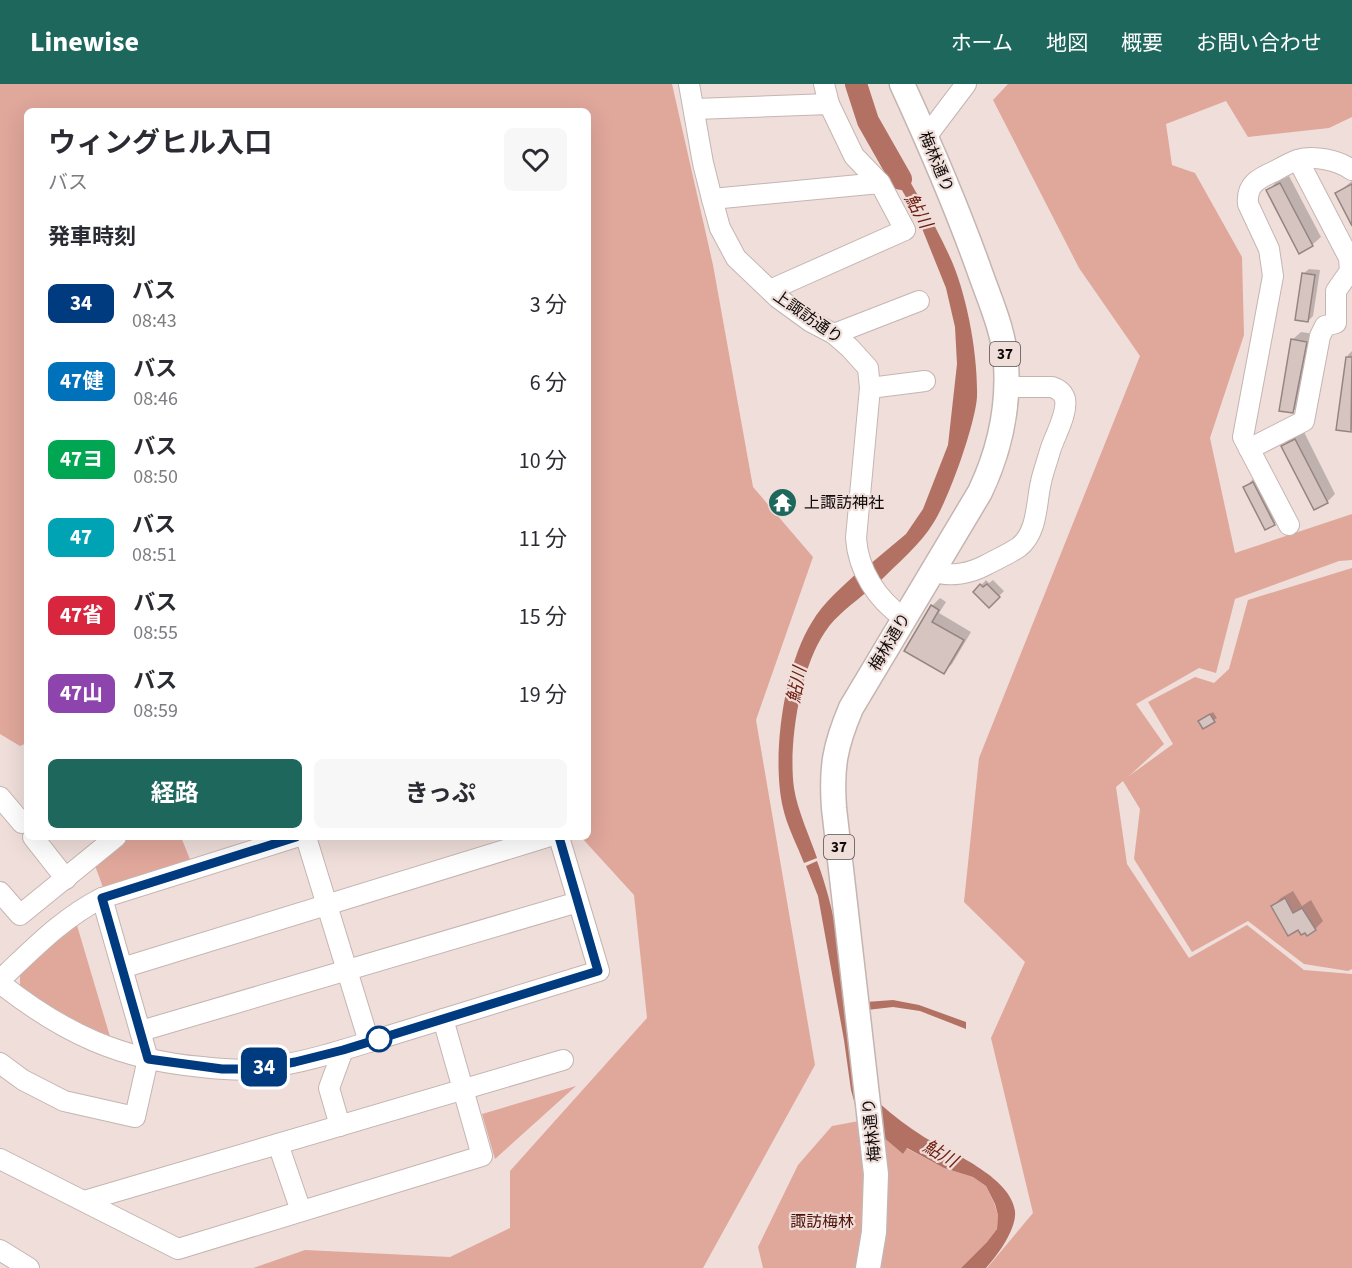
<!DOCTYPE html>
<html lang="ja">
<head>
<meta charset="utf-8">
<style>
	body { margin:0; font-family:"Source Sans 3","Noto Sans JP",sans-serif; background:#f7f7f7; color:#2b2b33; height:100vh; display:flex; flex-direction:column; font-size:22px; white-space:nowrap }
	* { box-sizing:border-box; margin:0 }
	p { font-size:20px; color:#7c7c81 }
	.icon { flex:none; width:33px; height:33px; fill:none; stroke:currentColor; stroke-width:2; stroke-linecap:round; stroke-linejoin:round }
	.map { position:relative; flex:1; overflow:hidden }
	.panel { position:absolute; left:24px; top:24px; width:567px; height:732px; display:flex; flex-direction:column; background:#fff; border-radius:9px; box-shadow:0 6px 24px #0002 }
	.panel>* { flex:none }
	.badge { padding:0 12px; border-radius:9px; font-size:21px; line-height:39px }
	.map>.badge { position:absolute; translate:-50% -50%; box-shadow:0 0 0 3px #fff }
	h2 { padding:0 24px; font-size:22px; line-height:54px }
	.round { display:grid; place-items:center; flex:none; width:63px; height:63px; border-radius:9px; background:#f7f7f7 }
	.overview { display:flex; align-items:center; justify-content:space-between; height:102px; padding:0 24px }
	h1 { font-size:28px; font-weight:700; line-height:45px }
	.action { display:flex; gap:12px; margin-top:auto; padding:12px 24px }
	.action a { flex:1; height:69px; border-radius:9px; background:#1e675d; color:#fff; font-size:24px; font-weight:700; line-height:69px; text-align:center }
	.action a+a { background:#f7f7f7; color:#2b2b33 }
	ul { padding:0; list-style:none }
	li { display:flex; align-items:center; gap:18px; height:78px; padding:0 24px }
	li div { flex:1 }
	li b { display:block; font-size:22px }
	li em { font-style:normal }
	li .badge { min-width:66px; font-weight:700; text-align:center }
	header { display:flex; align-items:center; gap:36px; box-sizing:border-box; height:84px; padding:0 30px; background:#1e675d; color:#fff }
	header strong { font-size:28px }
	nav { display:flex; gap:33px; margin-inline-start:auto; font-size:21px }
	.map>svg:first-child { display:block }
	.green { fill:#e0a79b }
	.water { fill:#b27163 }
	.shadow { fill:#0003 }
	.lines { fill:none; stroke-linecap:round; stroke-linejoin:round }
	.river { stroke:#b27163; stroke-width:22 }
	.building { fill:#d5c4c0; stroke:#958582; stroke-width:1.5 }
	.minor-casing { stroke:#c5b5b1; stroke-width:22 }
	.major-casing { stroke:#c5b5b1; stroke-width:27 }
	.minor { stroke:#fff; stroke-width:20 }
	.major { stroke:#fff; stroke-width:24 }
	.line-casing { stroke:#fff; stroke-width:14 }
	.line { stroke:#003b80; stroke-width:9 }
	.stop-dot { fill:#fff; stroke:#003b80; stroke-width:3 }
	.labels { text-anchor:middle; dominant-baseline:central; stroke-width:4.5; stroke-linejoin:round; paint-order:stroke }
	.shield { fill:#efdeda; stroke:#524a48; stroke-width:1.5 }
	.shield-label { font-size:15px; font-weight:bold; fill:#0f0a09 }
	.street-label { font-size:16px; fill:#0f0a09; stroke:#efdeda }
	.poi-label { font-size:16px; fill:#0f0a09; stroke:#efdeda; text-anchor:start }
	.park-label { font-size:16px; fill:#4f1208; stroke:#efdeda }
	.water-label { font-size:18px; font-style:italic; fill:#6e1e0f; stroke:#efdeda }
</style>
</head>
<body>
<header>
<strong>Linewise</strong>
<nav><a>ホーム</a><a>地図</a><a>概要</a><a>お問い合わせ</a></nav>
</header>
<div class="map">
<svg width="1352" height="1184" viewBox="0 0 1352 1184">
	<rect width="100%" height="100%" fill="#efdeda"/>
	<g class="green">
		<polygon points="0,0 672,0 713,181 753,403 813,473 756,636 815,981 703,1184 253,1184 305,1166 450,1173 510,1144 510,1087 647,934 634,811 581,753 588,753 588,27 27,27 27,659 20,662 0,650"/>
		<polygon points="1008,0 1352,0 1352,33 1329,44 1248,53 1226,17 1166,40 1172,81 1195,89 1242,173 1244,251 1210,354 1235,469 1352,430 1352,476 1339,477 1235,515 1216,589 1199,584 1136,620 1164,660 1129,692 1173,660 1148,618 1195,593 1214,599 1229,585 1248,516 1352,484 1352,885 1348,887 1304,880 1248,837 1192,868 1134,775 1140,725 1123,697 1116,703 1127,780 1189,874 1247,841 1304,886 1352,890 1352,1184 987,1184 1033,1129 991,954 1025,878 964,818 979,674 1140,272 1079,184 993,16"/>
		<polygon points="124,753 181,753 191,778 104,806 94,779"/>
		<polygon points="76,838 111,956 75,940 20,905 20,888"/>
		<polygon points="576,1002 495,1075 482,1030"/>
		<polygon points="859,1037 867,1074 860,1184 763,1184 758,1163 798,1081 832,1042"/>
		<polygon points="883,1053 903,1070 906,1064 944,1084 973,1093 986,1102 994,1119 998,1131 997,1145 987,1158 961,1184 877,1184"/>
	</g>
	<g class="water">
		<polygon points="851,0 862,0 873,33 886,56 877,67 863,43"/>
		<path d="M891 63C910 99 932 134 949 171 967 209 978 271 977 313 975 341 949 414 934 438 920 461 898 479 879 498L869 481 906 450 923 425 948 361 957 280 955 243 946 204 917 132 882 72Z"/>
		<path d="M858 488 869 506C854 519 836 531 825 548 800 584 788 661 794 704 797 725 810 754 817 774L804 779C797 761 787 742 783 724 771 673 784 582 812 538 823 519 842 503 858 488Z"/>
		<path d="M817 777C846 854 848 942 856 1024L851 1006 844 956 818 812 806 782Z"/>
		<polygon points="893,916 919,921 966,938 966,945 920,927 893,923 867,926 866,918"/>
		<path d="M879 1019C894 1032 908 1043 924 1053 950 1068 1011 1093 1015 1127 1017 1145 997 1172 986 1184H961L987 1158 997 1145 998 1131 995 1120 986 1102 973 1093 944 1084 907 1064 903 1070 883 1053Z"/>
	</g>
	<g class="shadow">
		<polygon points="1289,92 1321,153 1312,161 1268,107 1276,98"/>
		<polygon points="1352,97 1352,139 1337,109"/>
		<polygon points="1309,185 1320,186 1313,232 1308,237 1303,190"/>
		<polygon points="1301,248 1314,250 1301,319 1293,327 1292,256"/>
		<polygon points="1352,267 1352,345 1350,347 1337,345 1348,271"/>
		<polygon points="1304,348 1335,410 1327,418 1283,362 1291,354"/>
		<polygon points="1262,391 1283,431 1274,440 1265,444 1245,404 1253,395"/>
		<polygon points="986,496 989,499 993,496 1004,507 989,522 975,508"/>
		<polygon points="940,514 946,518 939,529 971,548 952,580 944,588 906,566 932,522"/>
		<polygon points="1213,628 1217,634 1203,643 1202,636"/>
		<polygon points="1293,807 1302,822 1311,816 1323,837 1315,845 1273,822 1281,814"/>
	</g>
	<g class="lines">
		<polyline class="river" points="856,0 868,37 901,95"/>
	</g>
	<g class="building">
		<polygon points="1280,99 1313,162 1299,170 1266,106"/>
		<polygon points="1352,100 1352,142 1335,109"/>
		<polygon points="1302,189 1315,191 1308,238 1295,236"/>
		<polygon points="1291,255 1307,258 1293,329 1279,327"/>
		<polygon points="1346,273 1352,273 1351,348 1336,346"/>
		<polygon points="1295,355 1328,419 1314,426 1281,362"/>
		<polygon points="1253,398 1275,441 1265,446 1243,403"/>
		<polygon points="980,500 983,503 987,500 1000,513 989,524 973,508"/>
		<polygon points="931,521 939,526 932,538 964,556 944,590 904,567"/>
		<polygon points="1210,630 1215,638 1203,645 1198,637"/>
		<polygon points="1285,814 1293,829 1302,824 1316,846 1307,852 1305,849 1301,851 1298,846 1288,852 1271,822"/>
	</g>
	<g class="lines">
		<defs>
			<g id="minor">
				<path d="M689 0 703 79 712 115 720 144 736 174 778 214 811 238 834 250 850 264 868 284 870 304 856 454C858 486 877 516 904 534"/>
				<polyline points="824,0 829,20"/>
				<polyline points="695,25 829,20 854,72 880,99"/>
				<polyline points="926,53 966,0"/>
				<polyline points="712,115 880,99 905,146 770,206"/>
				<polyline points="834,250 919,217"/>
				<polyline points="870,304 925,297"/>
				<polyline points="1249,365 1304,337 1320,252 1325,242 1336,239 1336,207 1350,187 1349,174 1298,76"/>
				<path d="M1289 441 1243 353 1273 192 1269 165 1248 120C1246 100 1259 94 1275 87 1282 83 1289 79 1297 76 1314 71 1338 76 1352 86"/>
				<path d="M933 487C950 494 971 489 986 481 997 475 1009 470 1019 463 1038 448 1036 419 1041 398 1043 388 1047 378 1050 367 1054 353 1068 330 1065 315 1063 308 1058 305 1052 303H1006"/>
				<polyline points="0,713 22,739 27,735"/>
				<polyline points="33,753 66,795"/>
				<polyline points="306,753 369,958"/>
				<polyline points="0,808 20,831 116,753"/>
				<polyline points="122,884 547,753"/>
				<path d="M0 896C32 866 62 834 102 814"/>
				<path d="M0 899C63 949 121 976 202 983 220 985 239 987 257 985 309 979 361 960 411 945 474 926 536 906 599 887L559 753"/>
				<polyline points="141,947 578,818"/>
				<polyline points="0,979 23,996 64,1017 135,1033 148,975 102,814 296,753"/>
				<polyline points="340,1042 329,1004 343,966"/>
				<polyline points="278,1060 301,1127"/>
				<polyline points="0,1075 178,1165 482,1072 443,935"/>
				<polyline points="84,1117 563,976"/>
				<polyline points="0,1166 29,1184"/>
			</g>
			<path id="major" d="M868 1184 874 1148 876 1090 834 724C831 683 835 662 851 624L980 408C1000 366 1009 325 1006 279 1004 248 991 219 981 191 958 126 931 63 902 0"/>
		</defs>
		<use href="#minor" class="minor-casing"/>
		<use href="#major" class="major-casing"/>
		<use href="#minor" class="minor"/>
		<use href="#major" class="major"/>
	</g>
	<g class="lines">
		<defs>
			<polyline id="line" points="296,753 102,814 148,975 222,985 256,985 295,978 343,966 598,887 559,753"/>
		</defs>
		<use href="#line" class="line-casing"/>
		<use href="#line" class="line"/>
	</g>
	<defs>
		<symbol id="temple-disc" viewBox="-11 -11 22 22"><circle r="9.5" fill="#1e675d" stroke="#efdeda"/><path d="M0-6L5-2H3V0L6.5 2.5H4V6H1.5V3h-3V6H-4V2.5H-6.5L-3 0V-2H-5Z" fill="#fff"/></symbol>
	</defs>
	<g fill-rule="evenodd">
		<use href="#temple-disc" x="766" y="402" width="33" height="33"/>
	</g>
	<circle class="stop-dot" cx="379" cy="955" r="12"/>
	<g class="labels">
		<g class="shield">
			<rect x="990" y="258" width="30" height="24" rx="4.5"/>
			<rect x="824" y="751" width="30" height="24" rx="4.5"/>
		</g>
		<g class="shield-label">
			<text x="1005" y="270">37</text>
			<text x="839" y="763">37</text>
		</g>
		<g class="street-label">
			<text transform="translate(936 78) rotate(67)">梅林通り</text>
			<text transform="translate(808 233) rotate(35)">上諏訪通り</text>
			<text transform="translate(890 558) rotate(-59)">梅林通り</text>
			<text transform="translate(872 1046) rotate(-96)">梅林通り</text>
		</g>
		<g class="poi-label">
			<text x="804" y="419">上諏訪神社</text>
		</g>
		<g class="park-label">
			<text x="822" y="1138">諏訪梅林</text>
		</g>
		<g class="water-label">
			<text transform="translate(918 127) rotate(61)">鮎川</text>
			<text transform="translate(797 601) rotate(-79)">鮎川</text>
			<text transform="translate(940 1070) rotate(30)">鮎川</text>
		</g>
	</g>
</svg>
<b class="badge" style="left:264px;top:983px;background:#003b80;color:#fff">34</b>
<section class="panel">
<div class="overview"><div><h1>ウィングヒル入口</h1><p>バス</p></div><a class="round"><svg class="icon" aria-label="heart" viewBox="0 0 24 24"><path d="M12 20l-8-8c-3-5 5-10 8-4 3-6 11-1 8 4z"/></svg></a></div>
<h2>発車時刻</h2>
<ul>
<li><span class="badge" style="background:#003b80;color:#fff">34</span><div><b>バス</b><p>08:43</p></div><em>3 分</em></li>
<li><span class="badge" style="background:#0072bc;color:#fff">47健</span><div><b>バス</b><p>08:46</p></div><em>6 分</em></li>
<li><span class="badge" style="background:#00a651;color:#fff">47ヨ</span><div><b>バス</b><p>08:50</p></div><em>10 分</em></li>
<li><span class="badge" style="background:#00a3b4;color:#fff">47</span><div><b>バス</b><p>08:51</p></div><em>11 分</em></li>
<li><span class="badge" style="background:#d7263d;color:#fff">47省</span><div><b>バス</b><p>08:55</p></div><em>15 分</em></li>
<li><span class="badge" style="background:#8e44ad;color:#fff">47山</span><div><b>バス</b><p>08:59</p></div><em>19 分</em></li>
</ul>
<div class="action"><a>経路</a><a>きっぷ</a></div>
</section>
</div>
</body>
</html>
